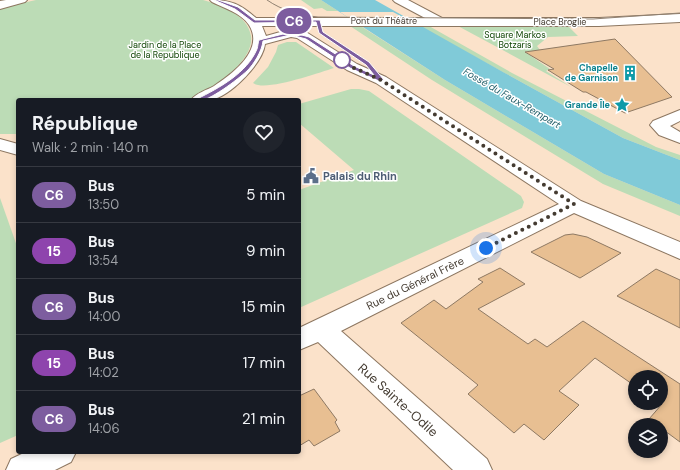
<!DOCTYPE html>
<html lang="en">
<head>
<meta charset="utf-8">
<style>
	body { margin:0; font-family:"DM Sans",sans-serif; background:#20242c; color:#f1f3f6; height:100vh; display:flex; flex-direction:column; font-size:15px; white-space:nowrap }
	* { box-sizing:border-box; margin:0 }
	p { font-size:13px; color:#9ea1a6 }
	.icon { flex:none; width:22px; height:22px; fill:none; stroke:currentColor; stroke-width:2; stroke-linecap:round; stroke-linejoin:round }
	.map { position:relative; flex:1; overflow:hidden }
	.drawer { position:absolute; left:16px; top:98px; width:285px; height:356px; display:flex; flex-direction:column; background:#171b24; border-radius:4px; box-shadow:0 2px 6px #0003 }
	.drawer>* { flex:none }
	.badge { padding:0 8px; border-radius:13px; font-size:14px; line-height:26px }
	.tools { position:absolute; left:628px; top:370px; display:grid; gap:8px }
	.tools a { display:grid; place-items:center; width:40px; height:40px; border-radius:50%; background:#171b24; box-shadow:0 2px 6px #0003; font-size:20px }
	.you { position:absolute; width:20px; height:20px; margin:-10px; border:3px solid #fff; border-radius:50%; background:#1a73e8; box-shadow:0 0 0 6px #1a73e833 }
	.map>.badge { position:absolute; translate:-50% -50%; box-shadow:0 0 0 2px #fff }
	.round { display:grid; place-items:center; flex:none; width:42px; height:42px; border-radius:21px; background:#20242c }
	.overview { display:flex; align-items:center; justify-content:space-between; height:68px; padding:0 16px }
	h1 { font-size:19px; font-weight:800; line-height:30px }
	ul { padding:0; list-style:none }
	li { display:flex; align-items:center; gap:12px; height:56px; padding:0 16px; border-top:1px solid #363941 }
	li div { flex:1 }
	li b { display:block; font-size:15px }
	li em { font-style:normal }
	li .badge { min-width:44px; font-weight:700; text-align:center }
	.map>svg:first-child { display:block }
	.green { fill:#bcdcb6 }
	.water { fill:#80cad8 }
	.pier { fill:#fbe2ca }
	.building { fill:#e8bf92; stroke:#8e7963 }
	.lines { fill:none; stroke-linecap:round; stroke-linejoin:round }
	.minor-casing { stroke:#8c7660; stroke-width:2 }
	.minor { fill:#fff; fill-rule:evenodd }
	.tram { stroke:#908171; stroke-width:1 }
	.line { fill:#7d5d9f; stroke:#fff }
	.walk { stroke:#443b31; stroke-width:4; stroke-dasharray:0 7.2 }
	.stop-dot { fill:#fff; stroke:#7d5d9f; stroke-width:2 }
	.labels { text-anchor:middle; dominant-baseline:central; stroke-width:3; stroke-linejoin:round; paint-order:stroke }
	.far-street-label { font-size:9px; fill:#443b31; stroke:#fff }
	.far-park-label { font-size:9px; fill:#104505; stroke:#fff }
	.far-culture-label { font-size:9px; font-weight:bold; fill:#0d838f; stroke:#fff; text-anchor:end }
	.far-water-label { font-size:10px; font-style:italic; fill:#225f6a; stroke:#fff }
	.service-label { font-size:11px; font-weight:bold; fill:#4e5e75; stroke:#fff; text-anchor:start }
	.street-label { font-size:11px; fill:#443b31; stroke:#fff }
	.near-street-label { font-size:13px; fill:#443b31; stroke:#fff }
</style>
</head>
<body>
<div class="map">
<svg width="680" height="470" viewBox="0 0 680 470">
	<rect width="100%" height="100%" fill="#fbe2ca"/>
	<g class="green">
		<path d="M36 0H203C221 5 248 15 251 36 255 62 207 95 185 100 174 102 149 100 136 100 97 100 57 100 18 100V134H0V8Z"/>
		<polygon points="301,0 321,0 338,11 327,11 322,8 314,9"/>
		<polygon points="566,24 578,36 548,37 537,46 540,50 525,52 550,69 546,71 571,87 456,25"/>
		<polygon points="359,25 445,80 604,174 680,205 680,216 603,184 432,80 350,26"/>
		<polygon points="419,26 429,26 512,73 656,147 680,155 680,160 623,138"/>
		<path d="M287 42H296L334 68C318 73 265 92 253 83L268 67 276 52 278 45Z"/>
		<polygon points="351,89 359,89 369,91 521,196 524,202 522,208 299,308 299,190 354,170 299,123 299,104"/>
		<polygon points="0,198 18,249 18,435 0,443"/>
	</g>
	<polygon class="water" points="321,0 375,0 503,72 623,138 680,160 680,205 604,174 445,80"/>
	<polygon class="pier" points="340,12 393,12 419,26 359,25"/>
	<g class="building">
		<polygon points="615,39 672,97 625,113 586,92 583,92 548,70 554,69 525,52"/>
		<polygon points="573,234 587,237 621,253 580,278 531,252 565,235"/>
		<polygon points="500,268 525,284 478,309 528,344 535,339 547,347 583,321 680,384 680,442 661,428 661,425 657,425 649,419 662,404 660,403 661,377 635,377 635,386 595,358 559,391 579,405 544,440 524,424 514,433 468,394 478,385 401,323 434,300 446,309 483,282 478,279"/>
		<polygon points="656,269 680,280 680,328 617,296"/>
		<polygon points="314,389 337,420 335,422 340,431 314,446 309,440 299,446 299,396"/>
	</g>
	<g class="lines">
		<defs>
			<g id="minor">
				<polygon points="6,0 27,0 25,2 0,9 0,1"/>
				<path d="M210 0C231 0 240 4 256 18H425L395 2 393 0H408L442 18H599L680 14V22L599 26H262L266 36 291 29 306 32 357 64 386 77 581 201 680 242V259L574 213 341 331 487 459 492 470H453L318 342 299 350V328L559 204 376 83 347 70 297 38 291 37 265 44C263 63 230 97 210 100 204 101 197 100 191 100 196 93 207 90 214 86 232 74 265 50 249 25 241 13 224 8 212 2Z"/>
				<polygon points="680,110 680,121 670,126 680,132 680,143 659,135 650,125 653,121"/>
				<polygon points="0,139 18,144 18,155 0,150"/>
				<polygon points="26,452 76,452 71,462 55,470 6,470 11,459"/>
			</g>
		</defs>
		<use href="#minor" class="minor-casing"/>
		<use href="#minor" class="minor"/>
		<path class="tram" d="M267 0C283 11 299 15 318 17L593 19 680 13"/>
	</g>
	<path class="line" d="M214 0H218L238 7 255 20H320L323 32 369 62 384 80 379 81 350 68 306 39 291 35 263 41C262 51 254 64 247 71 238 79 209 102 197 101V99C219 88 247 73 257 49 258 46 258 42 259 40L291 32 309 37 354 66 374 75 366 65 319 33 316 22 254 23 235 9Z"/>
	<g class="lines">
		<polyline class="walk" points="342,60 352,67 381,80 574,204 486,248"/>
	</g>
	<defs>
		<symbol id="building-bare" viewBox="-9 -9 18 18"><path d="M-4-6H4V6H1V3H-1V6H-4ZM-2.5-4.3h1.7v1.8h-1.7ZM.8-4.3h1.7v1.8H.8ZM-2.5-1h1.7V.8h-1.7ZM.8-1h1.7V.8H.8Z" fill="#0f9aa8" stroke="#fff" stroke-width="2.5" paint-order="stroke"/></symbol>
		<symbol id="sight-bare" viewBox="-9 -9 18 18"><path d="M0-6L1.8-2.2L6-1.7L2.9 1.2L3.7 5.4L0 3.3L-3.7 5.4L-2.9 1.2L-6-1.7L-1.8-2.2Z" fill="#0f9aa8" stroke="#fff" stroke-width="2.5" paint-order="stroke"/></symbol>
		<symbol id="civic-bare" viewBox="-9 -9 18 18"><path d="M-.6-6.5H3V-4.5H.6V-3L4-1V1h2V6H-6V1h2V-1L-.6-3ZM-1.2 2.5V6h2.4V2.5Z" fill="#5c6f8a" stroke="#fff" stroke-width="2.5" paint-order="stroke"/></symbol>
	</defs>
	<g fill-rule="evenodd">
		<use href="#building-bare" x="619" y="62" width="22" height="22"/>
		<use href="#sight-bare" x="611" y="94" width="22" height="22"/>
		<use href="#civic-bare" x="300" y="165" width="22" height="22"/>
	</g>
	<circle class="stop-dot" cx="342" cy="60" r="8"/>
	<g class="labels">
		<g class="far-street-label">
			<text x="384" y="21">Pont du Théâtre</text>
			<text x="560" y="22">Place Broglie</text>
		</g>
		<g class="far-park-label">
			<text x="515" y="35">Square Markos<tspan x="515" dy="10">Botzaris</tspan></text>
			<text x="165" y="45">Jardin de la Place<tspan x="165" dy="10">de la Republique</tspan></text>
		</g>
		<g class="far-culture-label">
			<text x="618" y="68">Chapelle<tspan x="618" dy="10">de Garnison</tspan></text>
			<text x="610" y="105">Grande Île</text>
		</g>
		<g class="far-water-label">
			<text transform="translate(512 98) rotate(30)">Fossé du Faux-Rempart</text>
		</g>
		<g class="service-label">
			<text x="323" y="176">Palais du Rhin</text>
		</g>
		<g class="street-label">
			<text transform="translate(415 283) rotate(-26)">Rue du Général Frère</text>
		</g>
		<g class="near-street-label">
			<text transform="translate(398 400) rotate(42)">Rue Sainte-Odile</text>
		</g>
	</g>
</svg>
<div class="tools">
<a><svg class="icon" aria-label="locate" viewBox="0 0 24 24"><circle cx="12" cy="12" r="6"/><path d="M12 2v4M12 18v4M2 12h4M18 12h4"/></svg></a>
<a><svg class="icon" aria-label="layers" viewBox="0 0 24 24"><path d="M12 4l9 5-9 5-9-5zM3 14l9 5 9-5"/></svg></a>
</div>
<div class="you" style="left:486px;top:248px"></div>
<b class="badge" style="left:294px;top:21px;background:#7d5d9f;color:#fff">C6</b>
<section class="drawer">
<div class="overview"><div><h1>République</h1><p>Walk · 2 min · 140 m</p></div><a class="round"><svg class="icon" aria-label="heart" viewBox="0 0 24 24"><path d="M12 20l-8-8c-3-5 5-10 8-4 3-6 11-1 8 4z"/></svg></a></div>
<ul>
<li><span class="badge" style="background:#7d5d9f;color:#fff">C6</span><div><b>Bus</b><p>13:50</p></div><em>5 min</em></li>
<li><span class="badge" style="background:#8e44ad;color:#fff">15</span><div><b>Bus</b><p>13:54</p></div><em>9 min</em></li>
<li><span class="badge" style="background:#7d5d9f;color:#fff">C6</span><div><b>Bus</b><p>14:00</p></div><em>15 min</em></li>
<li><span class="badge" style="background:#8e44ad;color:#fff">15</span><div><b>Bus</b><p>14:02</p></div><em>17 min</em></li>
<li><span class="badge" style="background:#7d5d9f;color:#fff">C6</span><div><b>Bus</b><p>14:06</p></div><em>21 min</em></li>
</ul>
</section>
</div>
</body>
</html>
